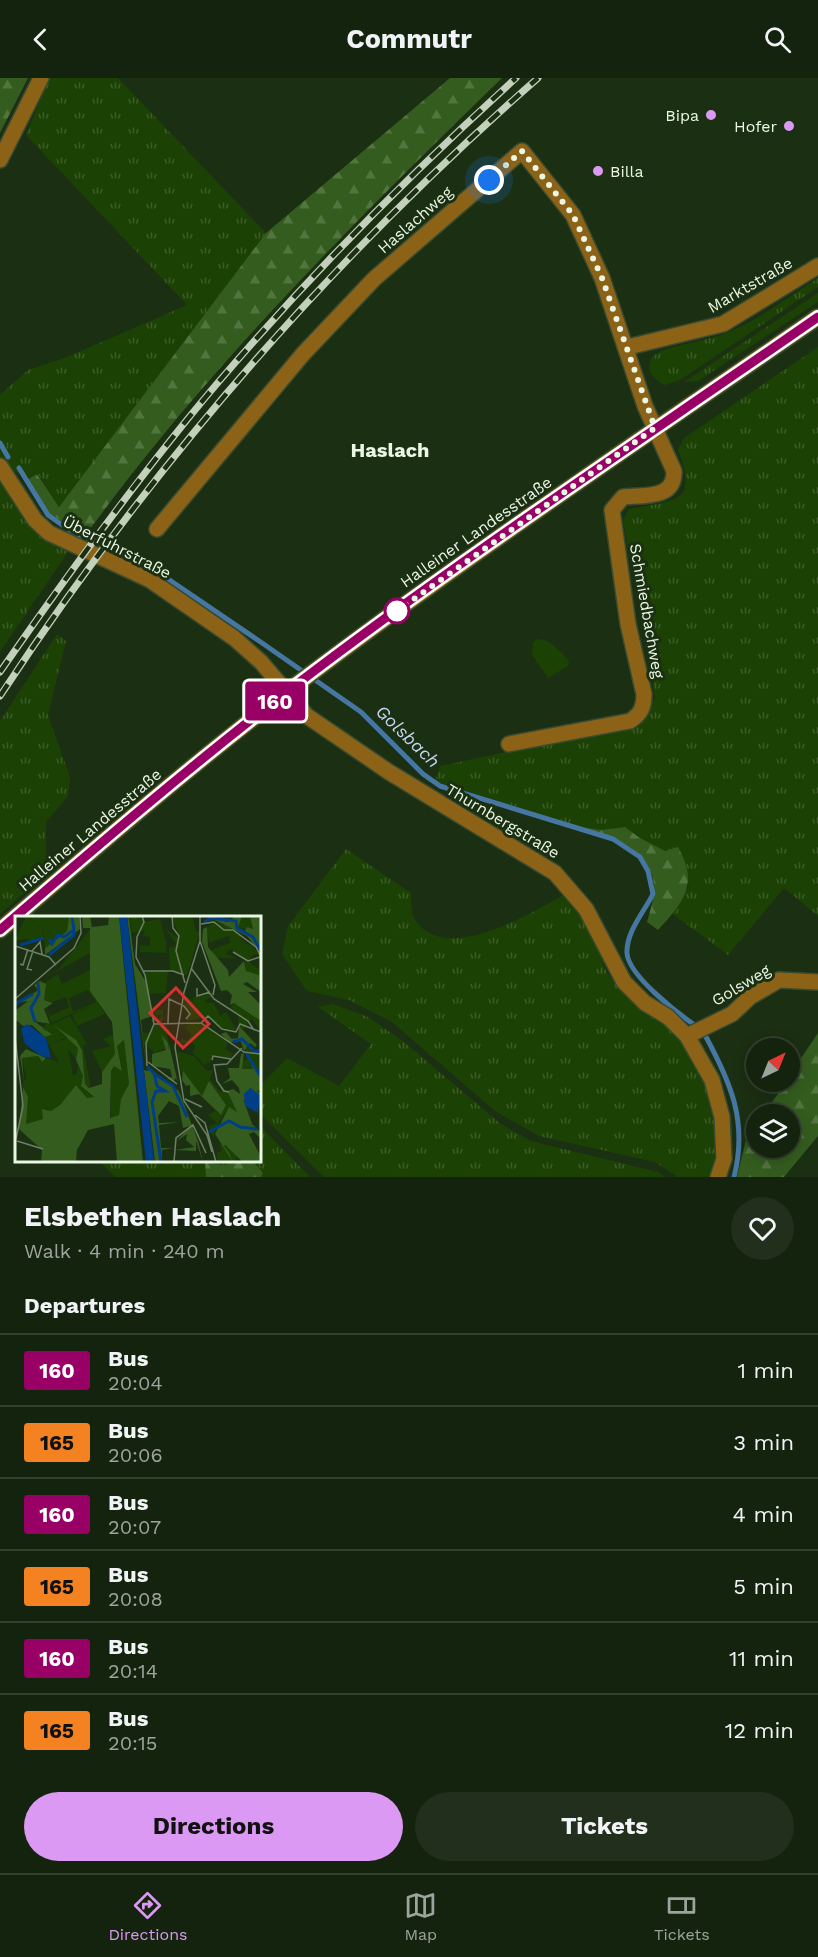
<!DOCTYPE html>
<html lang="en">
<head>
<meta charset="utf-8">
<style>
	body { margin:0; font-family:"Work Sans",sans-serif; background:#212f1c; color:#f1f3f6; height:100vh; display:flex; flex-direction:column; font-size:22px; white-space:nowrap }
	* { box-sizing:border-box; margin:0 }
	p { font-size:20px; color:#9da49e }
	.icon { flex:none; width:33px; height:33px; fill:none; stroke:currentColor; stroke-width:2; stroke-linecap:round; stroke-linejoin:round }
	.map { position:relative; height:1099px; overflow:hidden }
	.details { display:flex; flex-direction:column; background:#14230e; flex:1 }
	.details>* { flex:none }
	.badge { padding:0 12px; border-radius:4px; font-size:21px; line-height:39px }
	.needle { width:39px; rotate:43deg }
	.fabs { position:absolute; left:746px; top:960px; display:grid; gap:12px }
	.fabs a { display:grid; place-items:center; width:54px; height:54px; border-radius:50%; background:#14230e; box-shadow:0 3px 15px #0003,0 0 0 2px #33402e; font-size:30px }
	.you { position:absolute; width:30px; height:30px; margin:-15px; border:4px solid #fff; border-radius:50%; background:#1a73e8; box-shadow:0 0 0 9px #1a73e833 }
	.map>.badge { position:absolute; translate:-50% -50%; box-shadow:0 0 0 3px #fff }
	h2 { padding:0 24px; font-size:22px; line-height:54px }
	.round { display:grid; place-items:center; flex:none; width:63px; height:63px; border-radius:32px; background:#212f1c }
	.overview { display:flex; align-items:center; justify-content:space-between; height:102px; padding:0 24px }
	h1 { font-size:28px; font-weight:700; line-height:45px }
	.primary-button { display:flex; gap:12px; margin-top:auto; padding:12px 24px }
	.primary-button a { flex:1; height:69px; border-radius:36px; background:#dc99f4; color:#111; font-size:24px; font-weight:700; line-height:69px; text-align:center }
	.primary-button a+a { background:#212f1c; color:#f1f3f6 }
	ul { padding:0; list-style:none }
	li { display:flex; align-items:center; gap:18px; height:72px; padding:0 24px; border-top:2px solid #33402e }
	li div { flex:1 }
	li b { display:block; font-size:22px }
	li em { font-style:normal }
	li .badge { min-width:66px; font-weight:700; text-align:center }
	header { display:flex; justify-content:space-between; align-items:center; height:78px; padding:0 24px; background:#14230e; font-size:27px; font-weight:700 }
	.tab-bar { display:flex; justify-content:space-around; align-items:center; height:84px; border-top:2px solid #33402e; background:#14230e; font-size:16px; color:#9da49e }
	.tab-bar a { display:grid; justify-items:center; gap:3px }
	.tab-bar .active { color:#dc99f4 }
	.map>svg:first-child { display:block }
	.grass { fill:url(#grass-tufts) }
	.forest { fill:url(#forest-firs) }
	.green { fill:#1c4104 }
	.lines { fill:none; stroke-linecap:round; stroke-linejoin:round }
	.stream { stroke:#4676a2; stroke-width:5 }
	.street-casing { stroke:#384b30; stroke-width:18 }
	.secondary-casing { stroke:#384b30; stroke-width:18 }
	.street { stroke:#8c6217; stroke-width:15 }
	.secondary { stroke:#bb8628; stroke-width:15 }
	.rail-casing { stroke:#c2d0bc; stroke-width:7 }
	.rail { stroke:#1b2f12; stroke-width:4.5; stroke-dasharray:14; stroke-linecap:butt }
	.line-casing { stroke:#fff; stroke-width:14 }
	.line { stroke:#906; stroke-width:9 }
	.walk { stroke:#eaf7e5; stroke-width:6; stroke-dasharray:0 10.8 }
	.poi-dot { fill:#dc99f4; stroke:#1b2f12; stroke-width:2 }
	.stop-dot { fill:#fff; stroke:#906; stroke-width:3 }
	.labels { text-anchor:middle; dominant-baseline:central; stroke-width:6; stroke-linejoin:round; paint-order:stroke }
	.poi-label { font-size:16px; fill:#eaf7e5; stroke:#1b2f12; text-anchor:end }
	.street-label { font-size:16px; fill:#eaf7e5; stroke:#1b2f12 }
	.water-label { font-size:18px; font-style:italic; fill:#c4d6ef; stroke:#1b2f12 }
	.quarter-label { font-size:20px; font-weight:bold; fill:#eaf7e5; stroke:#1b2f12 }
	.inset-river { fill:none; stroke:#003f86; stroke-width:3 }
	.inset-road { fill:none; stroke:#6e7f66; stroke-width:1.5 }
	.view { fill:#d73231; fill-opacity:0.15; stroke:#d73231; stroke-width:3 }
	.inset-edge { fill:none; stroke:#eaf7e5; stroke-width:3 }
</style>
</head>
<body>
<header><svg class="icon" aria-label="back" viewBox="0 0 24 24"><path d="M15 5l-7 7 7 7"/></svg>Commutr<svg class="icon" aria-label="search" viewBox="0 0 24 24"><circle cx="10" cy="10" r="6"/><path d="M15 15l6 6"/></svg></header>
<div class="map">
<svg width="818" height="1099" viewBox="0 0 818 1099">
	<defs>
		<pattern id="grass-tufts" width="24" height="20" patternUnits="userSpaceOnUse" patternTransform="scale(1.5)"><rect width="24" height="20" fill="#1c4104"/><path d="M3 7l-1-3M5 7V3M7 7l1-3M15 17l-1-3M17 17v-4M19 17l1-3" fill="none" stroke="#3d5d28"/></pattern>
		<pattern id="forest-firs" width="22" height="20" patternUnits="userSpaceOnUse" patternTransform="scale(1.5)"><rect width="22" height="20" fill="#345c1f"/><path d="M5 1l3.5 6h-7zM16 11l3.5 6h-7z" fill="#52743f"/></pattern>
	</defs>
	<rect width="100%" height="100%" fill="#1b2f12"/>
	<g class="grass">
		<polygon points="49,0 118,0 266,155 59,429 38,396 27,402 6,386 0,378 0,317 28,292 67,279 187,227 26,57"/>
		<path d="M818 200V209L680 302 665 307C655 303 643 290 653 279 662 268 700 264 714 259 752 248 785 221 818 200Z"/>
		<polygon points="818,215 818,224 698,303 684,304"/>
		<path d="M818 269V838L784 810 728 877 673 836 689 808 665 774 640 760 625 749 601 752 580 749 435 703 440 688 639 646 655 620 623 442 629 431C675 422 699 427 678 372L684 360Z"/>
		<polygon points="0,397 70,471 0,574"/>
		<polygon points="57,556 66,563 48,637 70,699 68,718 46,744 46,788 40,801 0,836 0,643"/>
		<path d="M346 771 411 815C411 821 411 832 413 838 440 891 531 835 564 817 578 830 590 849 597 867 600 876 603 888 608 896 628 923 643 929 667 947 711 982 720 1047 714 1099H678L655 1084 539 1058 495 1033 392 944 349 922 307 913 282 876 288 848Z"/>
		<polygon points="333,926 368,939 404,964 501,1046 531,1063 658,1094 665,1099 324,1099 260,1036 260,1008 287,980 339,1008 371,966 318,929"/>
		<polygon points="260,1048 310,1099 261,1099 263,1095 253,1083 260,1082"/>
		<polygon points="99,1083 230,1083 225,1087 206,1084 206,1099 115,1099"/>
	</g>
	<g class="forest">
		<polygon points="0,0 28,0 0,55"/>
		<path d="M450 0H502C354 144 207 290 85 458L49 435 27 402 37 396 59 429 266 155Z"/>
		<path d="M580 749 601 752 625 749 640 760 665 773 678 769C699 806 684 824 658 852L647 844C650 833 655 818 654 807 651 771 609 757 580 749Z"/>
		<polygon points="818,955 818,1058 784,1099 737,1099 751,1041 756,1038 756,1070 789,1070 789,1036 758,1036 768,1030 786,1004 789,1004 789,998"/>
		<polygon points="230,1083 253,1083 263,1095 261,1099 206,1099 205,1084 225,1087"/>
	</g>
	<path class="green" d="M537 561C551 561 560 573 569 583L568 588 548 600 532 577 533 564Z"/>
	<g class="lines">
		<g class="stream">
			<polyline points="0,365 8,379"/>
			<path d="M19 390 48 437 72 454 139 484 171 503 265 567 361 634 423 696 440 708 613 761 640 779 648 793 653 816C644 834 626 854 627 875 628 897 677 935 696 948"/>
			<path d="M705 957C731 1005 748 1044 734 1099"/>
		</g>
		<defs>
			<g id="street">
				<polyline points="0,82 41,0"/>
				<polyline points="628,269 723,246 818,188"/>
				<polyline points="0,388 35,442 49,455 150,502 234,560 261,584 307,638 389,694 555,795 586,831 624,904 645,925 668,939 687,958 712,1002 722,1039 724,1081 718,1099"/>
				<path d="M157 451 303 276 374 201 522 73 573 137 602 200 645 328 674 393C675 421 645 417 623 419L612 432 628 546 644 616C644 629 641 636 630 643L509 666"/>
				<polyline points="687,958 732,936 750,919 779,902 818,904"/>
			</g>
			<path id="secondary" d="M0 852C97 768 195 684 297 606 466 478 643 360 818 239"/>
		</defs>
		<use href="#street" class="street-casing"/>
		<use href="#secondary" class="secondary-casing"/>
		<use href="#street" class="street"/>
		<use href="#secondary" class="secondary"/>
		<defs>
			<g id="rail">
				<path d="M0 594C68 496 138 399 215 308 308 199 410 96 516 0"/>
				<path d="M0 618C151 388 331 181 538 0"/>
			</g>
		</defs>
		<use href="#rail" class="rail-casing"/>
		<use href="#rail" class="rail"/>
	</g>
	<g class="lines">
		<defs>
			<path id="line" d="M0 852C97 768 195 684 297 606 466 477 644 360 818 239"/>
		</defs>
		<use href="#line" class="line-casing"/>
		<use href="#line" class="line"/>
		<polyline class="walk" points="397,533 655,350 602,200 573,137 522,73 489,102"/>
	</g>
	<g class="poi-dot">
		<circle cx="711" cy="37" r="6"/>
		<circle cx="789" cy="48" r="6"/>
		<circle cx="598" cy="93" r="6"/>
	</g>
	<circle class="stop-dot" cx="397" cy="533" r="12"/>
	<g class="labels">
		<g class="poi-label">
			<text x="699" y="37">Bipa</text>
			<text x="777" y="48">Hofer</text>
			<text x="610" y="93" text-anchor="start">Billa</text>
		</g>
		<g class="street-label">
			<text transform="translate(415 142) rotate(-41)">Haslachweg</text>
			<text transform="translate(750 207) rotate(-30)">Marktstraße</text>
			<text transform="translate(476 454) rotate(-35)">Halleiner Landesstraße</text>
			<text transform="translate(117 469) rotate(27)">Überfuhrstraße</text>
			<text transform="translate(647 533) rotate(80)">Schmiedbachweg</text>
			<text transform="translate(503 743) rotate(31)">Thurnbergstraße</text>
			<text transform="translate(90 752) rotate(-40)">Halleiner Landesstraße</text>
			<text transform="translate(741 907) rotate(-31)">Golsweg</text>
		</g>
		<g class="water-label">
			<text transform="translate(408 658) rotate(44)">Golsbach</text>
		</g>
		<g class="quarter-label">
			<text x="390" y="372">Haslach</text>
		</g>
	</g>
	<g transform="translate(15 838)">
		<rect width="246" height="246" fill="#1b2f12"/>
		<path d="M11 0 28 13V22L14 27 13 23 0 24ZM122 0 130 6 145 3 151 26 153 54 152 37 125 36V30H135V21L128 20 130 14 117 17 115 3ZM157 0H177L181 15 185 16 172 59 155 54 154 32 162 29 150 13 164 22ZM227 0H235L239 7 237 14 223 12ZM195 3 218 12 230 27 238 30 246 41V50L243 38 236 40 234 46 246 54V63L231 55 230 45 216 33 210 38 222 42H202L196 34 215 27 214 20 194 27 192 11 200 7 192 6ZM75 13V37L25 65 44 53ZM75 54V75L90 98 62 110 57 99 80 88 36 107 30 91 35 100 54 91 51 81 38 86 29 84V67L43 58 47 68ZM73 74 81 86 58 96 54 82ZM131 55H153L151 77 132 78ZM195 76 196 81 189 86 199 87 205 100 211 96 222 115 201 110 193 100 170 106 175 98 168 92 169 80 179 85 177 82ZM219 87 237 96 246 107V115L237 103 228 114 224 110 223 99 215 92ZM136 93 148 94 147 109 151 110 155 136 149 133 137 138 139 135 129 129 128 117H135L147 99 137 98ZM55 100 72 128 68 130 76 172 70 168 66 131 37 108ZM178 106 186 107 213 127 210 133 218 138 216 142 197 139V145L189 149 178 137 180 130 175 124 176 129 166 127V122L172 125 176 119 169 111ZM99 118 100 139 87 156 77 135 96 130 88 123ZM52 122 63 132 61 143 53 133 58 159 62 158 63 149 68 160 67 171 79 182H72L61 169 45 189 36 195 30 192 28 203 10 208 8 167 11 162 7 141 23 140 25 145 31 142 44 146 34 129ZM109 124 114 168 104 199 96 201V155L99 150 107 152 102 130ZM229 130 246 139V158L227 153 228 145 235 141ZM165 136 179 140 192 155 198 154 195 163 206 177V172L212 175 222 196 214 191 200 213 199 223 194 210 202 207 193 199 200 195 206 199 211 189 193 165V175L188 181 184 178 166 157 162 137ZM204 228 219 235 228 246 221 242V246H202V236L207 235Z" fill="#1c4104" fill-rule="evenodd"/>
		<path d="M54 0H64L65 13 30 39V32L52 15ZM67 0H75L77 11 93 9 94 0H104L128 246H102L99 208 73 214 62 234 61 246H26L27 234 4 213 8 171 13 181 11 208 28 203 27 193 36 195 45 189 61 169 72 182 79 181 66 170 68 160 61 144 63 132 37 108 61 124 67 134 70 168 74 172 87 168V156L100 138 97 106 75 75V12H68ZM109 124 114 168 106 183 104 199 95 202 96 155 99 150 107 155 102 130ZM112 0 124 3 114 2 120 48 131 66 137 100 126 104 131 150ZM221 0H227L223 12 230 15 232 11 238 13 235 0H246V38L232 20 196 2 189 6 195 1 212 6ZM192 11 193 31 213 54 214 61 229 45 231 55 244 59 246 76 232 66 228 68 242 76H233L246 89V105L219 87 215 89 217 79 212 74 206 75 187 26 188 13ZM25 65 31 68 29 84 38 87 29 93 35 108 19 105 38 119 30 121 17 109 8 110 0 103V95L13 85 6 86 23 74 19 69ZM224 110 242 129 240 131 235 127 229 135 225 123 215 127 206 118 211 116 217 123 223 122ZM146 118 153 127 154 135V128L163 167 161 162 158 166 152 162 157 161 155 153 137 150V138L151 134ZM11 133 31 142 27 146 23 140 7 142 9 167 5 140ZM229 137 227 153H238L235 145 246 158V174L242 175 246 178V181L235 172 229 185 237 208 246 217V223L239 216 234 218 246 241 244 246H228L210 229 209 230 214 237 218 246 200 218 214 191 222 196 212 175 218 173 225 178 224 172 217 164 207 168 215 162 213 152H224L226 138ZM133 151 164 175 183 225 188 246 181 225V246V235L160 234 179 231 171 224 172 218 162 225 175 210 168 212 164 190 154 185 143 200 144 207 165 206 144 209 146 232H158L147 234V246H140L129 154 133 155ZM168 155 187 180 194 165 211 189 206 199 184 178 175 180V169L171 170 167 164Z" fill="#345c1f" fill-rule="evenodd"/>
		<path d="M54 0 52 15 30 32 28 13 13 1ZM31 107 40 110 52 121 34 129 30 121 38 118 28 113Z" fill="#1c4104"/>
		<path d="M104 0H112L113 9 139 246H131ZM12 108 31 122 36 142 26 140 10 128 6 113ZM235 172 245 179 243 197 230 190 229 178Z" fill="#003f86"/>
		<path class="inset-river" d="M189 6 196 2 221 5 222 12 238 21 246 35M34 23 37 28 43 19 49 21 59 14 57 0M5 29 29 22M34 39 59 19V14M0 88 18 78M20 106 16 92 24 78 23 67M218 126 227 123 240 136 246 134M231 137 246 161M132 151 139 157 142 170 150 175H141L137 186 146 246M141 159 158 170 172 201M194 216 214 205 225 211 242 213"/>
		<path class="inset-road" d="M127 0 129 6 122 21 121 41 130 59 139 108M157 0 158 12 164 20 161 35 170 67M185 0V25L169 76 160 131 169 185 192 219 197 236M186 8 199 6 209 14H218L241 31 246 41M185 25 200 69 198 79M0 30 34 41 41 49M17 35 25 26 27 38M218 36 233 45 245 41M5 48 8 49 13 33M176 52 199 83 233 105 239 114M17 54 12 53 18 35M128 55H158L169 59M182 72V80L195 76M0 83 59 32 66 17 65 0M153 107 154 83 169 90 175 98 171 103M186 107 193 100 207 113 221 116 225 108 246 116M139 108 186 107 229 136 246 138M0 121 8 190 1 223M197 144 198 140 216 143M133 146 162 168M132 150 131 127 139 108M214 176 209 175 202 165 199 149 212 148 227 132M170 183 187 191M180 199 190 207 201 246M2 225 28 233M159 246 161 222 178 209 191 237"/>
		<path class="view" d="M161 72 194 108 168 132 135 97Z"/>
		<rect width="246" height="246" class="inset-edge"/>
	</g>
</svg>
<div class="fabs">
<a><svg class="needle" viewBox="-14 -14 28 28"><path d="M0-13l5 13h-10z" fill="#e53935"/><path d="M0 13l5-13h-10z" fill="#9da49e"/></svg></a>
<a><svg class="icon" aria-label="layers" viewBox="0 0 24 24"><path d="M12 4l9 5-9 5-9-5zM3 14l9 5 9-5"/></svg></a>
</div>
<div class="you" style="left:489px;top:102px"></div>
<b class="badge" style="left:275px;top:623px;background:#906;color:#fff">160</b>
</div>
<section class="details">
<div class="overview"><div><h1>Elsbethen Haslach</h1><p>Walk · 4 min · 240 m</p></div><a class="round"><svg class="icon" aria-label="heart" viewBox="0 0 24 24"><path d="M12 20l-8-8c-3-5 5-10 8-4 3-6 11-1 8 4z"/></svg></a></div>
<h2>Departures</h2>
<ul>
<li><span class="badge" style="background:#906;color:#fff">160</span><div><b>Bus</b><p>20:04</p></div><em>1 min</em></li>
<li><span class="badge" style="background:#f58220;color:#111">165</span><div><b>Bus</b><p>20:06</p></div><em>3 min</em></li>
<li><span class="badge" style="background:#906;color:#fff">160</span><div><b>Bus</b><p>20:07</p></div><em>4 min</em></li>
<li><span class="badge" style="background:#f58220;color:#111">165</span><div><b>Bus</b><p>20:08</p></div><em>5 min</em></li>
<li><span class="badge" style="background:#906;color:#fff">160</span><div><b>Bus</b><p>20:14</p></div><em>11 min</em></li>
<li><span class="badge" style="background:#f58220;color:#111">165</span><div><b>Bus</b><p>20:15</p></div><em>12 min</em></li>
</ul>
<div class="primary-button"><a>Directions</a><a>Tickets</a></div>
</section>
<nav class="tab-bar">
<a class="active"><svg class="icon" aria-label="directions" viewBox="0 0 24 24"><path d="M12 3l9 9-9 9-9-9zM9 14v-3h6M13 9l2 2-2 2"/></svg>Directions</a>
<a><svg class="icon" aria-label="map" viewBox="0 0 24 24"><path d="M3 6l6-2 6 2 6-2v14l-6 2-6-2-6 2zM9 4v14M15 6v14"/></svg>Map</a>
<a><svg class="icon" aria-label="tickets" viewBox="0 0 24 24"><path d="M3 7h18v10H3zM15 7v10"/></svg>Tickets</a>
</nav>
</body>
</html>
